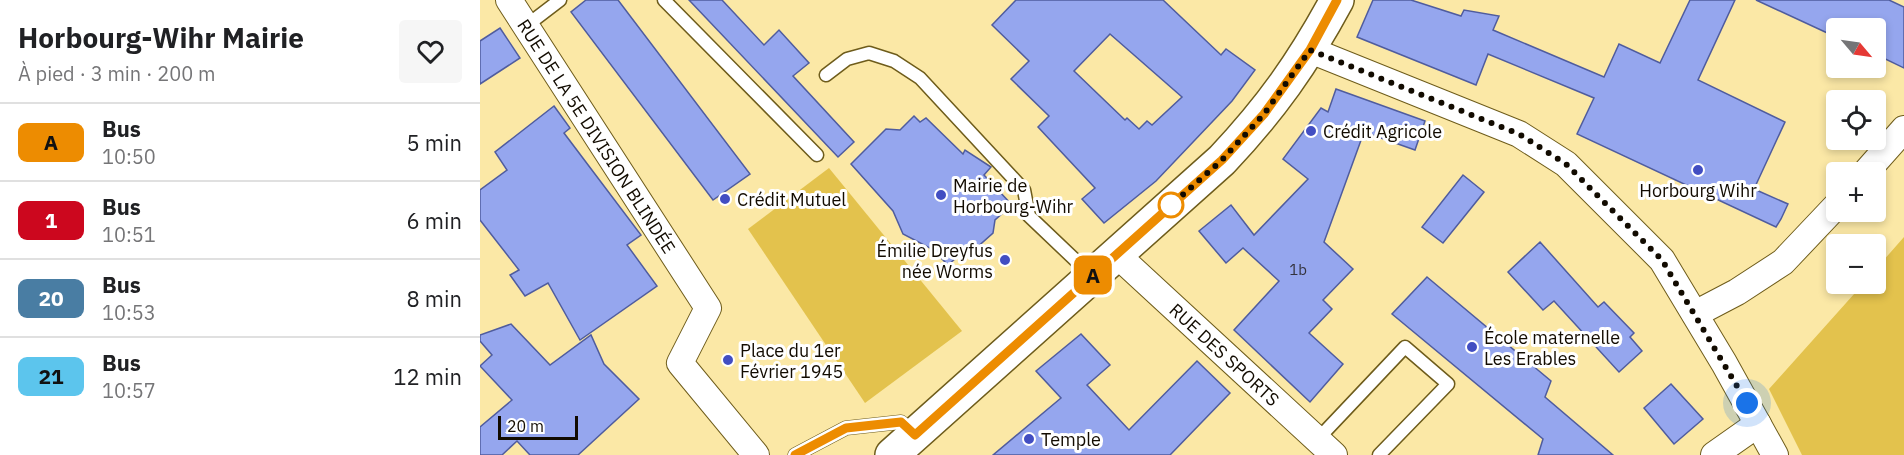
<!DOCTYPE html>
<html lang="fr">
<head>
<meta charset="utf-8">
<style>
	body { margin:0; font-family:"IBM Plex Sans",sans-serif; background:#f6f6f6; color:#202124; height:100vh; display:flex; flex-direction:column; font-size:22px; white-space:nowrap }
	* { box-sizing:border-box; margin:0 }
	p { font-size:20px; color:#757577 }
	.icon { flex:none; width:33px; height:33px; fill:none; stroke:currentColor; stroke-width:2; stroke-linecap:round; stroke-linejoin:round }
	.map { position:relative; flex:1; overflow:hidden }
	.details { display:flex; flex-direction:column; background:#fff; width:480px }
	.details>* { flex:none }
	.badge { padding:0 12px; border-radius:9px; font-size:21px; line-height:39px }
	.needle { width:39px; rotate:119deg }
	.fabs { position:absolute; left:1346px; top:18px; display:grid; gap:12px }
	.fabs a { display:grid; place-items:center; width:60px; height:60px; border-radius:6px; background:#fff; box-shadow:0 3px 9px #0003; font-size:30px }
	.scale { position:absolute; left:18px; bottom:15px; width:80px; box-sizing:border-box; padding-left:6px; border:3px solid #120b00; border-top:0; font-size:16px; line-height:21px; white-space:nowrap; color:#120b00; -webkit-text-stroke:4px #fff; paint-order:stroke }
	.you { position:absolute; width:30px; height:30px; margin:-15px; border:4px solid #fff; border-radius:50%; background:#1a73e8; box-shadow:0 0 0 9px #1a73e833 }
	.map>.badge { position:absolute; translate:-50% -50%; box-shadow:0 0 0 3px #fff }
	.round { display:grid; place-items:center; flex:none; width:63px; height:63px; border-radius:6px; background:#f6f6f6 }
	.headline { display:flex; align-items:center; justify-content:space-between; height:102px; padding:0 18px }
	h1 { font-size:28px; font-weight:700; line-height:45px }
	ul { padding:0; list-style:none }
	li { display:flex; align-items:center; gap:18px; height:78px; padding:0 18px; border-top:2px solid #e0e0e0 }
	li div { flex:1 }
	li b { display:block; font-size:22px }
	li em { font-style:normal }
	li .badge { min-width:66px; font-weight:700; text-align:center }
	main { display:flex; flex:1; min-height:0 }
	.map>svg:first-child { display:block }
	.green { fill:#e3c24d }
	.building { fill:#95a6ee; stroke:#4f5c9e; stroke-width:1.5; fill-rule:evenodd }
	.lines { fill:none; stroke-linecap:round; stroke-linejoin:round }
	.service-casing { stroke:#6e5c1b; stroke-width:15 }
	.minor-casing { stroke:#6e5c1b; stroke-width:28 }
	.secondary-casing { stroke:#6e5c1b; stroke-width:36 }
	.service { stroke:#fff; stroke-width:12 }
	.minor { stroke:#fff; stroke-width:26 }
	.secondary { stroke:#fff; stroke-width:33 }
	.line-casing { stroke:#fff; stroke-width:14 }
	.line { stroke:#ed8c01; stroke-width:9 }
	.walk { stroke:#120b00; stroke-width:6; stroke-dasharray:0 10.8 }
	.poi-dot { fill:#424ec2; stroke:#fff; stroke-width:2 }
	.stop-dot { fill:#fff; stroke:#ed8c01; stroke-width:3 }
	.labels { text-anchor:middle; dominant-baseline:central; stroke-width:6; stroke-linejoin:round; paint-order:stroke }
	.number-label { font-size:15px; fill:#33323c }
	.poi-label { font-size:18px; fill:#120b00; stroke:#fff; text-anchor:start }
	.street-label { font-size:18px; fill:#120b00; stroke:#fff }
</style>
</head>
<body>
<main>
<section class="details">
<div class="headline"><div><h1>Horbourg-Wihr Mairie</h1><p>À pied · 3 min · 200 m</p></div><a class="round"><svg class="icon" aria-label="heart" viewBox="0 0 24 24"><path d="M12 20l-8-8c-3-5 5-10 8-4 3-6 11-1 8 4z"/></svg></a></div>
<ul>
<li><span class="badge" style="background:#ed8c01;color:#111">A</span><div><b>Bus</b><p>10:50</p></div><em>5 min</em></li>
<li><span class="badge" style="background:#cc071e;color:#fff">1</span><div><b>Bus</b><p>10:51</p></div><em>6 min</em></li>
<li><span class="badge" style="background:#497da3;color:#fff">20</span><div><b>Bus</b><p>10:53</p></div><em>8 min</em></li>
<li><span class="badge" style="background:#5cc5ed;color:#111">21</span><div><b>Bus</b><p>10:57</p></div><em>12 min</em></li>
</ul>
</section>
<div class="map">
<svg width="1424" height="455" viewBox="0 0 1424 455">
	<rect width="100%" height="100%" fill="#fbe8a6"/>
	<g class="green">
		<polygon points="349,168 482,331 385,403 268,229"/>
		<polygon points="1424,237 1424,455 1322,455 1289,389 1383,284 1395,284 1395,270"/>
	</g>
	<g class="building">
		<polygon points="106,0 138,0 270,174 233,200 91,12"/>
		<polygon points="209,0 242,0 284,45 299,30 329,63 313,76 374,142 358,157"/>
		<path d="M536 0H683L741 55 746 49 775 70 752 101 676 181 624 223 602 199 615 188 558 127 569 116 531 79 549 61 512 25ZM630 34 702 97 672 125 667 121 659 129 647 118 645 120 594 71Z"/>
		<polygon points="893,0 931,0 981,16 984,10 1019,16 1013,30 1124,77 1139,44 1180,63 1210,0 1255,0 1218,80 1305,122 1274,189 1308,204 1301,219 1296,227 1097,134 1114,98 1008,54 996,85 877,37"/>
		<polygon points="1276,0 1409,0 1424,7 1424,68 1395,54 1395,28 1356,28 1356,37"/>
		<polygon points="20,28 40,58 0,84 0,41"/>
		<polygon points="856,89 945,121 935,150 884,132 844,242 873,269 843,300 852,309 829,333 863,364 830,402 754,330 799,281 763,248 746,263 719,231 751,205 774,235 828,179 803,159 841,108 848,112"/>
		<polygon points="74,106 90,128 84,133 161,235 147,245 177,286 100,340 68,283 45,296 30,275 39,270 0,220 0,190 27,170 15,152"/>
		<polygon points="434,116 440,122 446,118 483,154 485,150 511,167 504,175 532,205 515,220 513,233 495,249 484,251 468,265 452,249 423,234 413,211 371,164 406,129 420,130"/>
		<polygon points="983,175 1004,192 963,243 942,227"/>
		<polygon points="1060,242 1118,307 1124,302 1154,333 1150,337 1162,351 1139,372 1074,301 1063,310 1028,272"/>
		<polygon points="947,277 1071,381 1065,397 1133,455 1058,455 1063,439 912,314"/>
		<polygon points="31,324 70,365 111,335 124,364 159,399 98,455 50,455 37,441 22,455 0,455 0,427 32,400 0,366 12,355 0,341 0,335"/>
		<polygon points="601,334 630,365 607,385 649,430 717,361 750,393 690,455 513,455 581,398 556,371"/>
		<polygon points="1191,384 1223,419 1194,444 1164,408"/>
	</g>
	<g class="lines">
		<defs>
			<g id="service">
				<polyline points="184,0 337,155"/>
				<polyline points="46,26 80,0"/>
				<polyline points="346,75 367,59 389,53 414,61 440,78 544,190 549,216 611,275"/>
				<polyline points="837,440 925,347 968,384 899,455"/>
				<polyline points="315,455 366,428 421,422 434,434"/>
			</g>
			<g id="minor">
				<path id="s1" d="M29 0 228 308 200 363 276 455"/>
				<polyline points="830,50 1039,134 1086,164 1182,260 1244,363 1295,455"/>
				<polyline points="1386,172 1424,129"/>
				<path id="s2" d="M636 254 854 455"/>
				<polyline points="1215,314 1257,292 1303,262 1356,206"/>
				<polyline points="1234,455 1278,424"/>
			</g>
			<path id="secondary" d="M412 455 742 160C791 108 823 63 857 0"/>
		</defs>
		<use href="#service" class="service-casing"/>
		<use href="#minor" class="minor-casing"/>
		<use href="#secondary" class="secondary-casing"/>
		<use href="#service" class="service"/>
		<use href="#minor" class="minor"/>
		<use href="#secondary" class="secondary"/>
	</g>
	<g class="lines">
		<defs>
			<polyline id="line" points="315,455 366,428 421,422 435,435 742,160 784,114 830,50 857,0"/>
		</defs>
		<use href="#line" class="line-casing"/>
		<use href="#line" class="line"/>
		<polyline class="walk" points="691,205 689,207 742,160 784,114 830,50 1039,134 1086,164 1182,260 1267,403"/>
	</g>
	<g class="poi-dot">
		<circle cx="831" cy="131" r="6"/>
		<circle cx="1218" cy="170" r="6"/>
		<circle cx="461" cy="195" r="6"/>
		<circle cx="245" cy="199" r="6"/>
		<circle cx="525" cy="260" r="6"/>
		<circle cx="992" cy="347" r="6"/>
		<circle cx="248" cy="360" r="6"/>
		<circle cx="549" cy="439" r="6"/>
	</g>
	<circle class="stop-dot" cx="691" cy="205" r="12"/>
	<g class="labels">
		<g class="number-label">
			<text x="818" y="269">1b</text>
		</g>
		<g class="poi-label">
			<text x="843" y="131">Crédit Agricole</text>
			<text x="473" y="185">Mairie de<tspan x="473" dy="21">Horbourg-Wihr</tspan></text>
			<text x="1218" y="190" text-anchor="middle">Horbourg Wihr</text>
			<text x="257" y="199">Crédit Mutuel</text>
			<text x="513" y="250" text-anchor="end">Émilie Dreyfus<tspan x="513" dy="21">née Worms</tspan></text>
			<text x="1004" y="337">École maternelle<tspan x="1004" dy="21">Les Erables</tspan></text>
			<text x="260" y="350">Place du 1er<tspan x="260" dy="21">Février 1945</tspan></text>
			<text x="561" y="439">Temple</text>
		</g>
		<g class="street-label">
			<text stroke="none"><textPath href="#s1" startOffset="162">RUE DE LA 5E DIVISION BLINDÉE</textPath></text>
			<text stroke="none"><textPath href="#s2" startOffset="148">RUE DES SPORTS</textPath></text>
		</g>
	</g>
</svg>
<div class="fabs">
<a><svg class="needle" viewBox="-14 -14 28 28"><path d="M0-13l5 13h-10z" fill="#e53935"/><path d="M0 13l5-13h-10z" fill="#757577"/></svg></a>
<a><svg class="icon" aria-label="locate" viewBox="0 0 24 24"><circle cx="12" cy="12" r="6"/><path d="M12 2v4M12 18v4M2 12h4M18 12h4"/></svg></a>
<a>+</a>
<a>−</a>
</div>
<div class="scale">20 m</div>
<div class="you" style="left:1267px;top:403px"></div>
<b class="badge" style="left:613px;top:275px;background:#ed8c01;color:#111">A</b>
</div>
</main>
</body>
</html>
